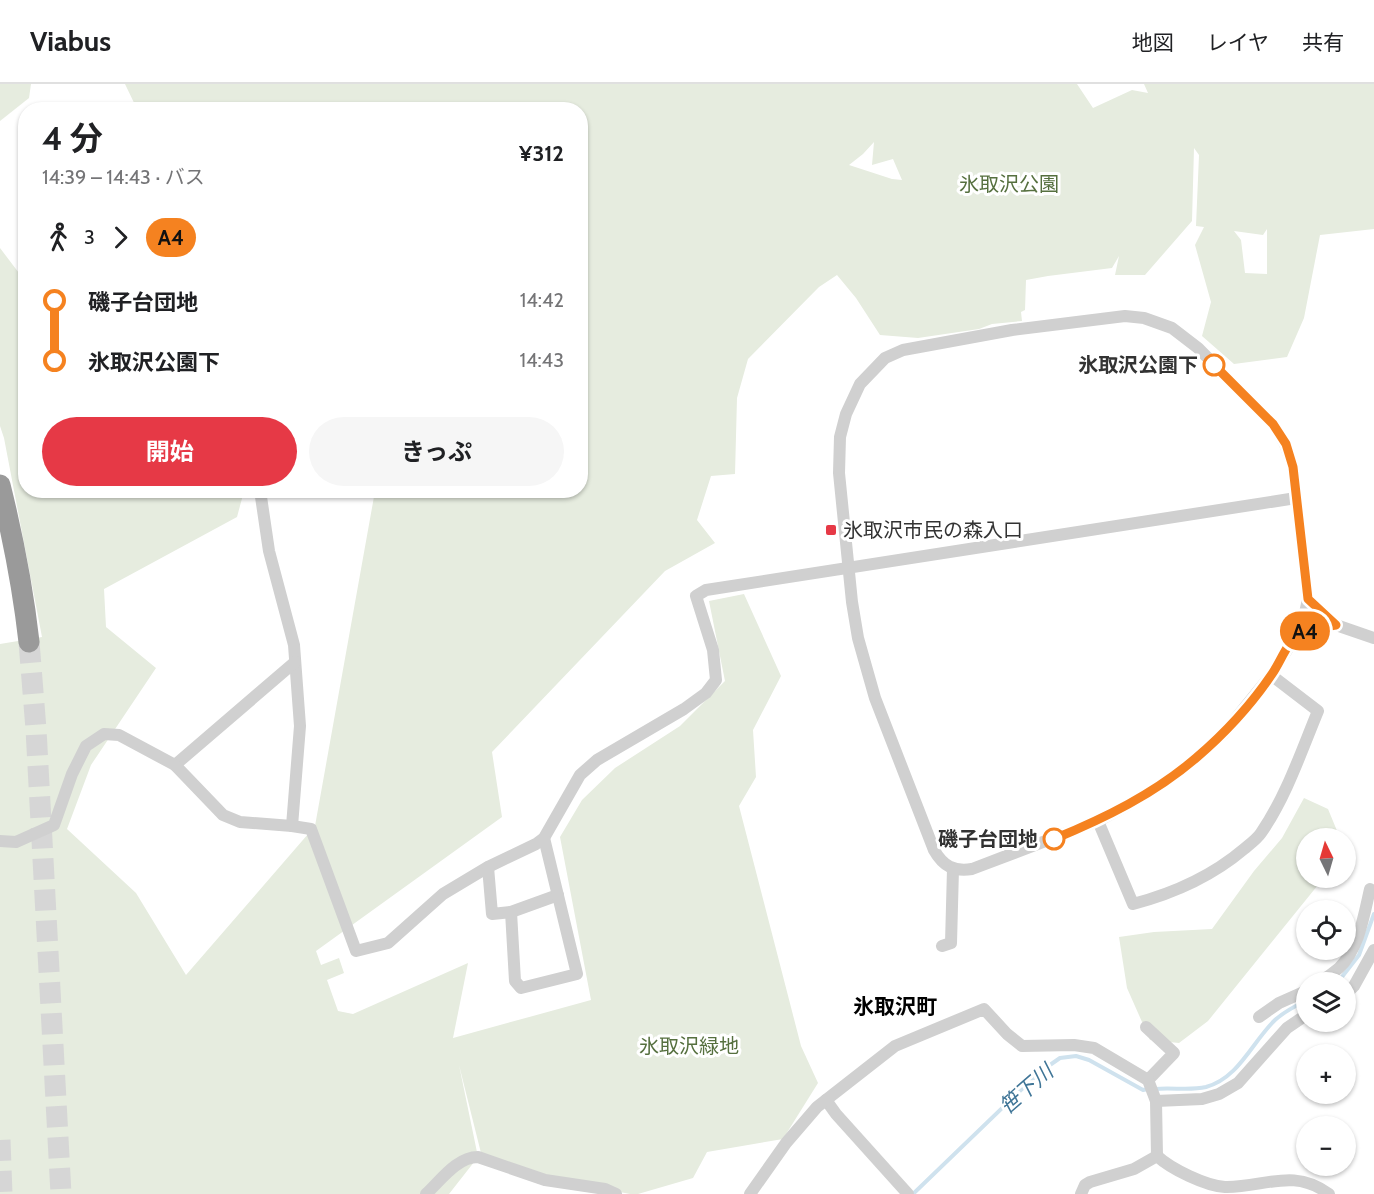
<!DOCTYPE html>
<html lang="ja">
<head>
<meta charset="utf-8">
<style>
	body { margin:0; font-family:Cabin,"Noto Sans JP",sans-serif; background:#f6f6f6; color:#202124; height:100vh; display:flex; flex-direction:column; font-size:22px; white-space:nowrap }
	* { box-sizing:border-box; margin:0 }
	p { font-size:20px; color:#757577 }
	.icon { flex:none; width:33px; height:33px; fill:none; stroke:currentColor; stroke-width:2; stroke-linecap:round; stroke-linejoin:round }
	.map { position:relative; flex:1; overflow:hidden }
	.sheet { position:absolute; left:18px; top:18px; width:570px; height:396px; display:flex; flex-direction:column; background:#fff; border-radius:24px; box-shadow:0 2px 4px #0004 }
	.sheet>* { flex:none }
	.badge { padding:0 12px; border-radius:20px; font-size:21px; line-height:39px }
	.needle { width:39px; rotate:355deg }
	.controls { position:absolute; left:1296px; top:744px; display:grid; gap:12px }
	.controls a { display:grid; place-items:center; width:60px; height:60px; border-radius:50%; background:#fff; box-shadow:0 2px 4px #0004; font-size:30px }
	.map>.badge { position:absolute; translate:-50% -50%; box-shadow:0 0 0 3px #fff }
	.legs { display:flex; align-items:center; gap:9px; height:66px; padding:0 24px; font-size:20px }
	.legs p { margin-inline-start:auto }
	.headline { display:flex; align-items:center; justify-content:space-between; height:102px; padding:0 24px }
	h1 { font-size:33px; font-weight:700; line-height:45px }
	.button { display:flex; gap:12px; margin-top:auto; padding:12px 24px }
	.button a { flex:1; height:69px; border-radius:36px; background:#e63946; color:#fff; font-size:24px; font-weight:700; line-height:69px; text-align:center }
	.button a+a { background:#f6f6f6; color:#202124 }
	ul { padding:0 24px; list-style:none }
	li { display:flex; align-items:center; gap:21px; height:60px; font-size:22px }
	li i { display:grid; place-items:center; width:9px; height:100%; margin:0 8px; background:currentColor }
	li i::after { content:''; width:15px; height:15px; margin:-8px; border:4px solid; border-radius:50%; background:#fff }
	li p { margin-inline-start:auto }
	li:first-child i { background:linear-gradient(#0000 50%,currentColor 0) }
	li:last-child i { background:linear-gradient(currentColor 50%,#0000 0) }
	header { display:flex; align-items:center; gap:36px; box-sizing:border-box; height:84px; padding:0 30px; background:#fff; border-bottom:2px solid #e0e0e0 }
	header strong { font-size:28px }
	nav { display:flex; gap:33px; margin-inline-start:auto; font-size:21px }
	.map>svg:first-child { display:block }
	.green { fill:#e6ecdf; fill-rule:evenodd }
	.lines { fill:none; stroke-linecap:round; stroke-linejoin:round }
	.stream { stroke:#cfe2ee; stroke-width:4 }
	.highway-tunnel { stroke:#d6d6d6; stroke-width:21; stroke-dasharray:21 10; stroke-linecap:butt }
	.street { stroke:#d0d0d0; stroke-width:12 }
	.highway { stroke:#9a9a9a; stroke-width:21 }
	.line-1-casing { stroke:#fff; stroke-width:14 }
	.line-1 { stroke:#f58220; stroke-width:9 }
	.stop-1-dot { fill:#fff; stroke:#f58220; stroke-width:3 }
	.poi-dot { fill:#e63946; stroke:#fff; stroke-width:2 }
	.labels { text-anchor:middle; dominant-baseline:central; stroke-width:6; stroke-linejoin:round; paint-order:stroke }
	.park-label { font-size:20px; fill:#56703f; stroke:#fff }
	.stop-label { font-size:20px; font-weight:bold; fill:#333; stroke:#fff; text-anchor:end }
	.poi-label { font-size:20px; fill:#333; stroke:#fff; text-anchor:start }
	.neighbourhood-label { font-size:21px; font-weight:bold; fill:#000; stroke:#fff }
	.water-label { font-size:21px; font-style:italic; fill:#3f7597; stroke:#fff }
</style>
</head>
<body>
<header>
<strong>Viabus</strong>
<nav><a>地図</a><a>レイヤ</a><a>共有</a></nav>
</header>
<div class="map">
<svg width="1374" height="1110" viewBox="0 0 1374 1110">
	<rect width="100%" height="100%" fill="#fff"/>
	<g class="green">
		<polygon points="0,0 31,0 29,14 0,37"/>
		<path d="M125 0H1077L1093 24 1132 6 1148 9 1144 0H1374V145L1320 151 1304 234 1287 273 1234 280 1202 252 1211 218 1195 161 1204 143 1196 142 1199 71 1194 64 1192 137 1145 191H1115L1119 172 1112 184 1048 192 1026 196 1025 226 1021 228 1022 237 992 240 979 245 918 254 880 251 856 214 837 191 819 203 748 275 737 314 735 390 711 392 697 436 715 459 665 487 492 668 502 733 316 867 321 881 339 874 344 889 327 896 338 927 353 930 468 879 453 954 591 916 560 753 582 716 615 684 680 642 725 597 709 517 744 510 781 592 753 646 756 693 739 722 801 962 818 999 783 1055 707 1068 693 1094 638 1110H630L484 1081 459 981 478 1073 449 1110H0V560L42 553 4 354 0 342V164L25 197 26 406 244 407 237 433 104 505 106 543 156 584 91 681 67 745 136 809 186 891 315 742 375 407 580 406V26L137 25ZM874 58 872 81 893 75 902 96 892 95 849 81 863 70ZM1267 145V190L1245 189 1241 156 1234 147 1263 151Z"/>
		<polygon points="1304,714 1328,725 1340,754 1306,754 1306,794 1323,794 1322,796 1208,937 1179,959 1150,956 1127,904 1119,853 1154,848 1212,845 1254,787 1282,754"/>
	</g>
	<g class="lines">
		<g class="stream">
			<polyline points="1338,898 1359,871 1374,830"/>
			<path d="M1155 1005C1172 1003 1189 1007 1206 1003 1239 994 1252 958 1275 936 1285 927 1295 922 1306 917"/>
			<polyline points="913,1110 1024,1003 1047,983 1060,974 1076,972 1089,976 1143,1006 1148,1005"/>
		</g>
		<g class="highway-tunnel">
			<polyline points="29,558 36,645 61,1110"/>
			<polyline points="0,1056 2,1110"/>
		</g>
		<g class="street">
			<path d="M1125 232 1144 234 1172 244 1198 264 1273 340 1285 360 1293 383 1308 515 1301 548 1292 558 1271 591 1224 649 1194 676 1163 699 1128 721 1098 737 972 785C954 788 943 782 934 766L875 614 858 554 852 518 839 389 840 353 846 330 860 300 885 274 903 266 1012 246Z"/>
			<polyline points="260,406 269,467 294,561 300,642 292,742"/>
			<polyline points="1308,515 1336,541 1374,554"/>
			<polyline points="1301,548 1336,541"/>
			<polyline points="175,681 295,578"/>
			<path d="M1098 737 1133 820C1175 809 1211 793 1244 765 1250 760 1257 755 1261 749 1286 713 1301 668 1318 627L1271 591"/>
			<polyline points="0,757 16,758 54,741 72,690 86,662 104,650 119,651 175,681 223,731 240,738 292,742 311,745 356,867 388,859 443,810 488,783 536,760 544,754 580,691 597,676 684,625 706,609 716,596 713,566 696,512 706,506 1296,414"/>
			<polyline points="488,783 492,830 511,828 558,811"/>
			<polyline points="511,828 515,897 521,904 577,890 544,754"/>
			<polyline points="942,862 951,859 953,785"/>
			<path d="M1320 898C1326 894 1333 889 1339 884 1359 865 1364 831 1370 805"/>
			<polyline points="1346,910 1354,902 1374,866"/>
			<polyline points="1259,933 1279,919 1306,907"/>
			<polyline points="1146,943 1174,969 1148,996"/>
			<polyline points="826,1016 836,1030 908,1110"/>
			<polyline points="1156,1017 1202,1015 1219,1010 1238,999 1287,944 1306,931"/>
			<path d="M1157 1072C1171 1085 1206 1102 1225 1103 1263 1104 1293 1083 1329 1110"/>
			<path d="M426 1110C441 1096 457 1073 478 1073L545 1096 605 1105 616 1110"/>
			<polyline points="750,1110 786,1059 817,1023 895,962 984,925 1007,950 1022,962 1074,961 1094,964 1148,996 1156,1017 1157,1072"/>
			<polyline points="1081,1110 1085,1101 1090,1098 1134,1085 1157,1072"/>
		</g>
		<path class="highway" d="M0 401C13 453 23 505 29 558"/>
	</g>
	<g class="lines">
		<defs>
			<path id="line-1" d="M1054 755C1105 734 1154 710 1196 674 1224 650 1251 621 1272 590 1281 577 1287 558 1300 549 1309 543 1325 543 1336 541L1308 515 1293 383 1286 360 1273 340 1214 281"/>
		</defs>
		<use href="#line-1" class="line-1-casing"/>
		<use href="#line-1" class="line-1"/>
	</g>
	<g class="stop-1-dot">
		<circle cx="1214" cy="281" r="10"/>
		<circle cx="1054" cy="755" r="10"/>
	</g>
	<rect class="poi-dot" x="825" y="440" width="12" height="12" rx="3"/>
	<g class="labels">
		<g class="park-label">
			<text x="1009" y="100">氷取沢公園</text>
			<text x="689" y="962">氷取沢緑地</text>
		</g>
		<g class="stop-label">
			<text x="1198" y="281">氷取沢公園下</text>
			<text x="1038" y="755">磯子台団地</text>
		</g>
		<g class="poi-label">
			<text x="843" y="446">氷取沢市民の森入口</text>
		</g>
		<g class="neighbourhood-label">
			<text x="895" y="922">氷取沢町</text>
		</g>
		<g class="water-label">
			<text transform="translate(1026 1005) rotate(-41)">笹下川</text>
		</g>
	</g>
</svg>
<div class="controls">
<a><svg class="needle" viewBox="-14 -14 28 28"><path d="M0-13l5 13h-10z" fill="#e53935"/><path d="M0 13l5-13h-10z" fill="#757577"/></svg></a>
<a><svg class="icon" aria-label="locate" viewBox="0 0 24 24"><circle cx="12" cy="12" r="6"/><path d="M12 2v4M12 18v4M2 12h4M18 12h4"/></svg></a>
<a><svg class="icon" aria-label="layers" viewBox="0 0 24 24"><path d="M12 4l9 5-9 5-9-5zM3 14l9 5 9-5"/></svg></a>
<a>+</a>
<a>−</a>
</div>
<b class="badge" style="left:1305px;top:547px;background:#f58220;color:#111">A4</b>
<section class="sheet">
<div class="headline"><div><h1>4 分</h1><p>14:39 – 14:43 · バス</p></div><b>¥312</b></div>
<div class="legs"><svg class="icon" aria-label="walk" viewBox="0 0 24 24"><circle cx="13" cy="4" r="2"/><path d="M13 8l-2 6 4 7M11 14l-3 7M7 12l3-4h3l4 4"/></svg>3<svg class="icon" aria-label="forward" viewBox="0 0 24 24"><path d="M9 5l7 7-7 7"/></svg><b class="badge" style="background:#f58220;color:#111">A4</b></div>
<ul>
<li><i style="color:#f58220"></i><b>磯子台団地</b><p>14:42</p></li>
<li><i style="color:#f58220"></i><b>氷取沢公園下</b><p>14:43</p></li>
</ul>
<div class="button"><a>開始</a><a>きっぷ</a></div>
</section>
</div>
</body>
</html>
